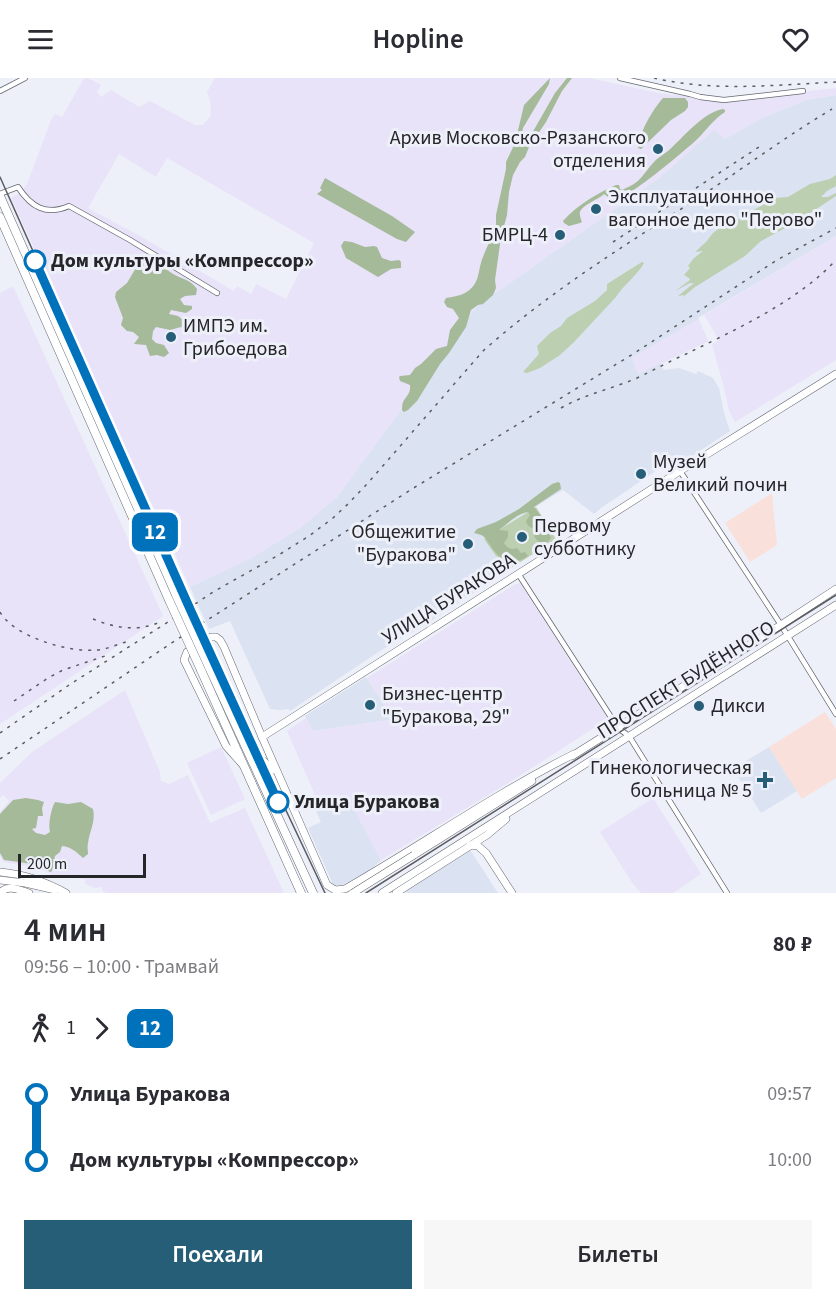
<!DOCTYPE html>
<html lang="ru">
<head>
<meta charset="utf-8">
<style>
	body { margin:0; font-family:"Source Sans 3",sans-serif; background:#f7f7f7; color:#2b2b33; height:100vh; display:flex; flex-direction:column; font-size:22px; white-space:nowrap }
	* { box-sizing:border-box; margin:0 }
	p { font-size:20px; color:#7c7c81 }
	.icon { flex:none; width:33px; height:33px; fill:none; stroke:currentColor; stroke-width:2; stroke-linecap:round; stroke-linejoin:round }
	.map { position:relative; height:815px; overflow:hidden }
	.panel { display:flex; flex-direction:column; background:#fff; flex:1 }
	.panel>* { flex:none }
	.badge { padding:0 12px; border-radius:9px; font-size:21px; line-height:39px }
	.scale { position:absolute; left:18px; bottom:15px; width:128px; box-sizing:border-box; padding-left:6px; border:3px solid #252629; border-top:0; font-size:16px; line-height:21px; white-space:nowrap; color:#252629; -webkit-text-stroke:4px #edf0f9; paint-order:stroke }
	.map>.badge { position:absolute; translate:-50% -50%; box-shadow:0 0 0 3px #fff }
	.legs { display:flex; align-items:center; gap:9px; height:66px; padding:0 24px; font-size:20px }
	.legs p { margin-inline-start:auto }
	.head { display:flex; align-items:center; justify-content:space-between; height:102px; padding:0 24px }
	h1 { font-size:33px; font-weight:600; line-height:45px }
	.primary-button { display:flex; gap:12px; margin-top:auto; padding:12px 24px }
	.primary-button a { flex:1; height:69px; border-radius:0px; background:#265e78; color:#fff; font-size:24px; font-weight:600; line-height:69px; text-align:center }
	.primary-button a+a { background:#f7f7f7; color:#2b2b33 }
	ul { padding:0 24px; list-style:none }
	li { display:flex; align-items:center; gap:21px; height:66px; font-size:22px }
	li i { display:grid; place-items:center; width:9px; height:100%; margin:0 8px; background:currentColor }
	li i::after { content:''; width:15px; height:15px; margin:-8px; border:4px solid; border-radius:50%; background:#fff }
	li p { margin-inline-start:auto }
	li:first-child i { background:linear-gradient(#0000 50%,currentColor 0) }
	li:last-child i { background:linear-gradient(currentColor 50%,#0000 0) }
	header { display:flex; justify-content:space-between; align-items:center; height:78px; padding:0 24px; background:#fff; font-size:27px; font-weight:600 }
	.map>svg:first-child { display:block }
	.built { fill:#dbe2f1 }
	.industrial { fill:#e8e3f8; fill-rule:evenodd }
	.education { fill:#fae0db }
	.green { fill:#bccfb0 }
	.forest { fill:#a5ba99 }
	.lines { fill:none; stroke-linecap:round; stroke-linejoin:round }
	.street-casing { stroke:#64686f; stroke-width:6 }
	.secondary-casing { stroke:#64686f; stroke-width:8 }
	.primary-casing { stroke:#64686f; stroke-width:9 }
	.street { stroke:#fff; stroke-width:4.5 }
	.secondary { stroke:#fff; stroke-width:7 }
	.primary { stroke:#fff; stroke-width:8 }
	.tram { stroke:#5b5c61; stroke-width:1.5 }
	.rail { stroke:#5b5c61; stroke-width:1.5; stroke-dasharray:3 6; stroke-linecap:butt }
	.secondary-bridge-casing { stroke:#64686f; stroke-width:8; stroke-linecap:butt }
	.primary-bridge-casing { stroke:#64686f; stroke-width:9; stroke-linecap:butt }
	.secondary-bridge { stroke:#fff; stroke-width:7 }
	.primary-bridge { stroke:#fff; stroke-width:8 }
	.line-1-casing { stroke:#fff; stroke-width:14 }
	.line-1 { stroke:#0072bc; stroke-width:9 }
	.poi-dot { fill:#265e78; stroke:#edf0f9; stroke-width:2 }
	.stop-1-dot { fill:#fff; stroke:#0072bc; stroke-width:3 }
	.labels { text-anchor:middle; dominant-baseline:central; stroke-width:6; stroke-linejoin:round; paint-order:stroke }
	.poi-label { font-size:20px; fill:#252629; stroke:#edf0f9; text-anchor:start }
	.stop-label { font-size:20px; font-weight:bold; fill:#252629; stroke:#edf0f9; text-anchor:start }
	.street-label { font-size:20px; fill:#252629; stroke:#edf0f9 }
</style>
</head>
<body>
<header><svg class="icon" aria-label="menu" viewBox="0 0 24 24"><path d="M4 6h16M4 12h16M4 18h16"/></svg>Hopline<svg class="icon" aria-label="heart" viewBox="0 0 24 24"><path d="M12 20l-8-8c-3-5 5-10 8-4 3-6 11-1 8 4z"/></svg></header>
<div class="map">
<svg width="836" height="815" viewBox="0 0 836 815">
	<rect width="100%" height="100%" fill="#edf0f9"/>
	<g class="built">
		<polygon points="836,17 836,158 698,240 708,263 660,286 664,292 679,290 696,296 698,293 713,300 719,310 724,335 730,353 671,392 666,386 601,430 594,436 563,412 484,460 496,478 513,489 425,547 380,573 290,633 288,631 280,632 270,631 230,543 209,551 190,509 251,480 300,450 337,419 477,228 659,100 714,51 725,61 764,39 806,22"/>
		<polygon points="366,599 389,634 390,642 313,653 305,638"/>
		<polygon points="769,669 797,713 761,735 733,691"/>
		<polygon points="346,716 381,782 369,793 340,808 333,806 308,750 321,744 313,726 328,719 330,723"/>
		<polygon points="470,772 498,815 407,815 407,813"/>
	</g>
	<g class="industrial">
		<path d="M84 0H88L101 7 97 14 101 19 111 12 139 29 150 23 195 47H203L211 37 210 23 207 14 215 0H590L658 15 723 22 836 10V17L806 22 764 39 725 61 714 52 659 100 477 228 337 419 300 450 251 480 190 509 11 120 20 115 27 106 51 42 55 36 62 39ZM119 76 156 99 167 80 314 165 286 221 256 206 251 216 237 208 234 213 140 158 88 130Z"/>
		<polygon points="836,158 836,282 735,344 729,333 724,310 712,266 719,262 704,237"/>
		<polygon points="13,208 163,538 0,646 0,215"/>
		<polygon points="698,241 708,263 638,296 631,280"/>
		<polygon points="520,505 608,641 521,697 381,782 346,716 330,723 328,719 318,724 287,653 306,640 313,653 390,642 389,634 367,600 514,507"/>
		<polygon points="125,612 160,694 161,703 169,706 188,697 210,745 245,730 284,815 107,815 102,813 102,809 95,810 85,806 85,801 54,798 39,790 3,784 0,778 0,734 9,723 3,717 0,720 0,705 32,674"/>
		<polygon points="221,669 245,721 211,737 187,685"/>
		<polygon points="653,720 701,796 673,815 641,815 633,806 600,754"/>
	</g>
	<g class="education">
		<polygon points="772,415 777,467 750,484 725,445"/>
		<polygon points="825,634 836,651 836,700 802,721 769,669"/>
	</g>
	<g class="green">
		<polygon points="836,97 836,108 827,113 821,119 828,119 836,115 836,118 798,143 761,163 745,178 695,209 683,219 684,217 678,218 694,205 690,205 675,213 690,202 689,200 684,197 690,190 688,188 693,181 703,173 695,174 706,164 713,155 726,145 744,139 752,133 775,120 788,119 810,106 830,101"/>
		<path d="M642 184 644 185C637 198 623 207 616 219L574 264 560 277 540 290 527 295 523 294 539 276 537 268 550 255 561 248 567 240 595 223 607 212V206Z"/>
		<polygon points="536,429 556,461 513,489 496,478 484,461"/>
	</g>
	<g class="forest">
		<path d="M550 0 549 6 523 50 520 64 521 66H526L527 64 555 15 567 0H572L562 13 546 44 529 69 525 79 520 84 513 97 509 114 507 137 501 159 495 202 496 210 493 217 483 226 478 227 471 232 466 249 449 275 440 286 417 323 408 332 404 334 402 332C402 330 402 327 403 324 406 318 411 316 410 307L400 303 399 299 400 298 410 297 415 290 421 286 436 271 447 268 450 252 459 240 453 231 447 229 444 224 446 220C452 219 459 218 465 215 481 206 477 193 483 179 487 169 490 162 496 154V137L506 91V84L515 65 524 27Z"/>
		<path d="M663 20H685L688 24V29L685 33 671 42 641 71 638 70C639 55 653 31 663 20Z"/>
		<path d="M723 31 725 32V34C712 42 704 56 692 66 681 75 623 126 612 121 609 120 607 118 604 116 599 121 582 127 580 134 579 135 581 142 582 144L580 145 569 148 564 145 563 143C577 127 598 115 616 107H619L620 111 622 112C641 104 641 99 653 85 657 80 663 77 668 73 683 60 703 34 723 31Z"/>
		<polygon points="325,100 392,138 415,154 406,164 397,161 317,116 322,112 320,110"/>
		<polygon points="344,163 352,164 365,169 374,168 377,169 382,180 391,183 399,182 401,184 401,190 391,191 378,199 346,180 341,168"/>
		<path d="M150 177C158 183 165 191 173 196 182 201 191 202 197 211L196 217 185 218 180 221 184 227 192 228V231L186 235 171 232 169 236 178 238 191 248 187 252 181 249 170 252 156 249 153 253 152 261 156 265 164 267 169 275 164 279 157 277 150 278 146 267 134 266 139 259 133 254 127 253 121 247 123 240 115 219 116 214 127 205 143 178Z"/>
		<path d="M558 404 560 405 561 411 534 429 542 439 551 460 544 468H541L534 458 535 456 534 451C530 449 527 448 526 443L530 437 528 434C516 436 509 445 499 452L508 453V459L504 465C508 471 511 472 517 470L521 475 525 474 528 478C513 488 502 484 492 470 489 466 487 461 483 458 480 456 477 456 474 455L477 451 496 444 519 431 552 406Z"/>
		<path d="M26 720 38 722 44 724 42 730 43 738H38L36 750 32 751 36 755 45 757 50 754C48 746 51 731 55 724L68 726 81 724 93 731C96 744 89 754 88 765 87 769 88 772 88 776L83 780C76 774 72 769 62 768L60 774 55 778 52 793 50 794 40 787 4 782 0 775V736L13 722Z"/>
	</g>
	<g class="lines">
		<defs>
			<g id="street">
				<polyline points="620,0 690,16 700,19 724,22 803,13"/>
				<polyline points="0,13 25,0"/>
				<path d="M0 116 18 109C31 129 46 138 69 128L130 162 217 215"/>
				<polyline points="680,393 781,547 836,636"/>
				<polyline points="519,497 618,650 629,658 727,815"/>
			</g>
			<g id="secondary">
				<polyline points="262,659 680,393 836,296"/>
				<polyline points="247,667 273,692"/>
				<polyline points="572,678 781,547 836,511"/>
				<path d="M243 687 226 668 184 582 187 574 211 559H216L220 562 224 569 262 659 327 807 335 812 345 811C422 767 494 716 574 676"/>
				<polyline points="470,767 478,768 486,775 512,815"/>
				<polyline points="414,777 532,703"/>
				<path d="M0 794C24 796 46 804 66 815"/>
				<polyline points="0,802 25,805 55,812"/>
				<path d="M0 815C8 806 19 812 29 815"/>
				<polyline points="382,815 836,527"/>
				<polyline points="396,815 487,757 506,741"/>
			</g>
			<g id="primary">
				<polyline points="0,118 176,517"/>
				<polyline points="0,139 169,522"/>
				<polyline points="208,587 313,815"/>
				<polyline points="201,592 301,815"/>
			</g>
		</defs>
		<use href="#street" class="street-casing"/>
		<use href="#secondary" class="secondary-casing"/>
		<use href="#primary" class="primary-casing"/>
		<use href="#street" class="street"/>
		<use href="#secondary" class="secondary"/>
		<use href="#primary" class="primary"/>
		<g class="tram">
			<polyline points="0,99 215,582 325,815"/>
			<polyline points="366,815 836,517"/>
		</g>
		<g class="rail">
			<path d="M654 0C714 14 775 7 836 4"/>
			<polyline points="613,164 759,69"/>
			<path d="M561 330C585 316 612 311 637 300 654 292 670 283 686 276 737 251 798 223 836 182"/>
			<path d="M0 534C14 559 70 575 97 572 108 571 118 566 129 563"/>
			<path d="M93 541C115 550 138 554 160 544"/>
			<polyline points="14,623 48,600 63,592 105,578"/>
			<path d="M0 655 69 607 168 544 213 514 277 478 309 458 333 440 348 426 368 405 483 273C548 215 622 169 695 122 741 92 785 59 832 31"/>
			<polyline points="0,681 173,564 412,411 633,276 777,182 836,150"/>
		</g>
		<defs>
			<polyline id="secondary-bridge" points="353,815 414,777"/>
			<g id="primary-bridge">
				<polyline points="176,517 208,587"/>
				<polyline points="169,522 201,592"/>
			</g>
		</defs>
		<use href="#secondary-bridge" class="secondary-bridge-casing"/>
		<use href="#primary-bridge" class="primary-bridge-casing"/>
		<use href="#secondary-bridge" class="secondary-bridge"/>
		<use href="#primary-bridge" class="primary-bridge"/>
	</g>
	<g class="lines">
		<defs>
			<polyline id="line-1" points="35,183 190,531 278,724"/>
		</defs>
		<use href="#line-1" class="line-1-casing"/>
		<use href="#line-1" class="line-1"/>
	</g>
	<g class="poi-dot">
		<circle cx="658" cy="71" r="6"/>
		<circle cx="596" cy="131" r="6"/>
		<circle cx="560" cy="157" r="6"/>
		<circle cx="171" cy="259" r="6"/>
		<circle cx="641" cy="396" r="6"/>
		<circle cx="522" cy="459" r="6"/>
		<circle cx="468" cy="466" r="6"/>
		<circle cx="370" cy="627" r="6"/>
		<circle cx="699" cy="628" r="6"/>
		<path d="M762 693h6v6h6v6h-6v6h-6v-6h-6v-6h6z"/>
	</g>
	<g class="stop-1-dot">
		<circle cx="35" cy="183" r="10"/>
		<circle cx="278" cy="724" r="10"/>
	</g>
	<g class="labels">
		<g class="poi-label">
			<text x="646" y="60" text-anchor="end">Архив Московско-Рязанского<tspan x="646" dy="23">отделения</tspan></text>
			<text x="608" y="119">Эксплуатационное<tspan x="608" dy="23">вагонное депо "Перово"</tspan></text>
			<text x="548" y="157" text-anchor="end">БМРЦ-4</text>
			<text x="183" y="248">ИМПЭ им.<tspan x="183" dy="23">Грибоедова</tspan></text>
			<text x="653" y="384">Музей<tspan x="653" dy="23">Великий почин</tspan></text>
			<text x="534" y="448">Первому<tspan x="534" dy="23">субботнику</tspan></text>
			<text x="456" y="454" text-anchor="end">Общежитие<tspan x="456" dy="23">"Буракова"</tspan></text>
			<text x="382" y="616">Бизнес-центр<tspan x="382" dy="23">"Буракова, 29"</tspan></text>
			<text x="711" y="628">Дикси</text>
			<text x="752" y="690" text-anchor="end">Гинекологическая<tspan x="752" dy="23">больница № 5</tspan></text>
		</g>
		<g class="stop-label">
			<text x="51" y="183">Дом культуры «Компрессор»</text>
			<text x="294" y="724">Улица Буракова</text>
		</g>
		<g class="street-label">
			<text transform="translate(449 521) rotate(-32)">УЛИЦА БУРАКОВА</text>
			<text transform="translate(686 602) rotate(-32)">ПРОСПЕКТ БУДЁННОГО</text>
		</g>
	</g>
</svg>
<div class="scale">200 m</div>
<b class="badge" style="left:155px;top:454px;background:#0072bc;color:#fff">12</b>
</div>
<section class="panel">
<div class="head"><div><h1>4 мин</h1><p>09:56 – 10:00 · Трамвай</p></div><b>80 ₽</b></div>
<div class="legs"><svg class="icon" aria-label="walk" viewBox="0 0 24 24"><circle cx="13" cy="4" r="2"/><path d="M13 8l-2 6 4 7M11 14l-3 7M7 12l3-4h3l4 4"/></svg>1<svg class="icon" aria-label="forward" viewBox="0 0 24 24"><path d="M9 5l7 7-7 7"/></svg><b class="badge" style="background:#0072bc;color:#fff">12</b></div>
<ul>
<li><i style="color:#0072bc"></i><b>Улица Буракова</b><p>09:57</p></li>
<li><i style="color:#0072bc"></i><b>Дом культуры «Компрессор»</b><p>10:00</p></li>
</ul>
<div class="primary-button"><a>Поехали</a><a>Билеты</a></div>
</section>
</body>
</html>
